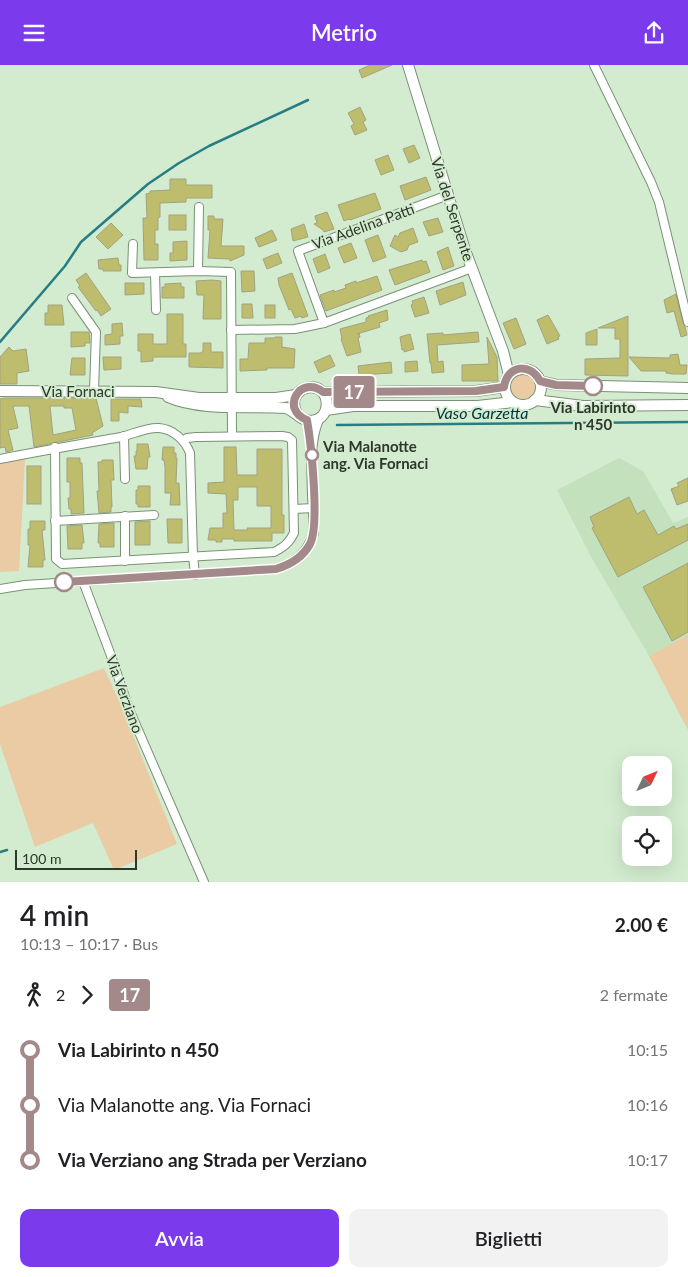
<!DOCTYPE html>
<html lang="it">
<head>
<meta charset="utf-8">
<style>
	body { margin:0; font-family:Lato,sans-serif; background:#f2f2f2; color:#202124; height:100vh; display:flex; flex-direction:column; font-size:19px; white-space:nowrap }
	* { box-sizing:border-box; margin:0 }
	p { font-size:16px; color:#757577 }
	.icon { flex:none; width:28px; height:28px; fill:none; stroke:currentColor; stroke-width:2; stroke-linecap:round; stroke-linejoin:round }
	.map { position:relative; height:817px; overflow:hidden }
	.sheet { display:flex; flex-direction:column; background:#fff; flex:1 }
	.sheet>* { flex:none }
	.badge { padding:0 10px; border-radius:4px; font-size:18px; line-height:32px }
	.needle { width:32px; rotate:47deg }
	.tools { position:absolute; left:622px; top:691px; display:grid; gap:10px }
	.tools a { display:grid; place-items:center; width:50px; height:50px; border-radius:10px; background:#fff; box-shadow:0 5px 20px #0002; font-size:25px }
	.scale { position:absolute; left:15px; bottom:12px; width:122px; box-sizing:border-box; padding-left:5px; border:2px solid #2d372b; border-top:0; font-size:14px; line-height:18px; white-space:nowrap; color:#2d372b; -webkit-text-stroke:4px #d3eccf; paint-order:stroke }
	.map>.badge { position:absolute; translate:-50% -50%; box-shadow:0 0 0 2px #fff }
	.legs { display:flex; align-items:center; gap:8px; height:55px; padding:0 20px; font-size:16px }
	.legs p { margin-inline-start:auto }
	.overview { display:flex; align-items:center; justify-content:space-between; height:85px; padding:0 20px }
	h1 { font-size:28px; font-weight:600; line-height:38px }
	.action { display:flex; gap:10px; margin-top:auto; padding:10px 20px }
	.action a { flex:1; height:58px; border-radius:10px; background:#7c3aed; color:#fff; font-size:20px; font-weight:600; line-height:58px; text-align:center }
	.action a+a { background:#f2f2f2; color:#202124 }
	ul { padding:0 20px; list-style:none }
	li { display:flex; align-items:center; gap:18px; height:55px; font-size:19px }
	li i { display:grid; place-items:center; width:8px; height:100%; margin:0 6px; background:currentColor }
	li i::after { content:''; width:12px; height:12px; margin:-6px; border:4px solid; border-radius:50%; background:#fff }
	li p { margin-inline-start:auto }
	li:first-child i { background:linear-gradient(#0000 50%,currentColor 0) }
	li:last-child i { background:linear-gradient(currentColor 50%,#0000 0) }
	header { display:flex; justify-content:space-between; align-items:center; height:65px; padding:0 20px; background:#7c3aed; color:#fff; font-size:22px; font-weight:600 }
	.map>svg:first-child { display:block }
	.built { fill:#c3e1bd }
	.green { fill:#eacba3 }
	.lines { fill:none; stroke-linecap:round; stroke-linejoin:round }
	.stream { stroke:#277d84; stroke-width:2.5 }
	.building { fill:#bebc6d; stroke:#a3a280; fill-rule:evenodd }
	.minor-casing { stroke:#7a9176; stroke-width:10 }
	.tertiary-casing { stroke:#7a9176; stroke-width:12 }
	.minor { stroke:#fff; stroke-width:8 }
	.tertiary { stroke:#fff; stroke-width:10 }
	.line-1-casing { stroke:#fff; stroke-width:11 }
	.line-1 { stroke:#a38989; stroke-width:8 }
	.stop-1-dot { fill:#fff; stroke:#a38989; stroke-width:2.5 }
	.labels { text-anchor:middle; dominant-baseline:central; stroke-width:4; stroke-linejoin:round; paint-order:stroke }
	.street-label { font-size:15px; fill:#2d372b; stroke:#d3eccf }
	.stop-label { font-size:15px; font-weight:bold; fill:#2d372b; stroke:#d3eccf }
	.water-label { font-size:16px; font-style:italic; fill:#00343b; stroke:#d3eccf }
</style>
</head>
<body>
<header><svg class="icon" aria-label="menu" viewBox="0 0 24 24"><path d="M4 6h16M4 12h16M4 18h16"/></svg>Metrio<svg class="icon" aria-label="share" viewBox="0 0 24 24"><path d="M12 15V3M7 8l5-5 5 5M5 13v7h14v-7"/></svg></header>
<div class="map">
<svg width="688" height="817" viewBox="0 0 688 817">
	<rect width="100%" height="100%" fill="#d3eccf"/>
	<polygon class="built" points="619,393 643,406 673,458 688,452 688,570 649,591 590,490 557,425"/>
	<g class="green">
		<circle cx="523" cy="321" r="13"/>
		<polygon points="25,394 19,506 0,507 0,399"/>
		<polygon points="688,570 688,665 649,591"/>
		<polygon points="104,603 120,638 177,779 114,805 93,758 35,782 0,679 0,642"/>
	</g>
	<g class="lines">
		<g class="stream">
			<polyline points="0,277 65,201 81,177 148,119 179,98 209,81 308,35"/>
			<polyline points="337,360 688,357"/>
			<polyline points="0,787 7,785"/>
		</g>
	</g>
	<g class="building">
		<polygon points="370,0 392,0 362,13 359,5"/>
		<polygon points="360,42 366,55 363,57 367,65 355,70 351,61 354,59 348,48"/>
		<polygon points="414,80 420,93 409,98 403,84"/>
		<polygon points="388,90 394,105 381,110 375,95"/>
		<polygon points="426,112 431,125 405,135 400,121"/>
		<polygon points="170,114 186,114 186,120 212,120 212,133 186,133 186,137 160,138 160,152 158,153 158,165 155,165 155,179 158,179 158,195 144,195 143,153 147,153 146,129 150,128 150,126 170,125"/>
		<polygon points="375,128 381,144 350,155 349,154 344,156 338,140"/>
		<polygon points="327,147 334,164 324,167 323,165 314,159 317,158 315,151"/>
		<rect x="169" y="150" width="17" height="15"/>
		<polygon points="208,151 214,151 214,154 223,154 221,181 244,181 244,190 230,196 230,194 208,193 210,165 208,165"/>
		<polygon points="438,153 443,167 429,171 423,157"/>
		<polygon points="111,158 123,170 108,184 96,172"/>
		<polygon points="304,159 308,172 293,176 291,164"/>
		<polygon points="413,163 418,177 409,180 407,185 401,187 390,181 395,170 398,172 400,168"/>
		<polygon points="272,165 277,175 259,182 255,173"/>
		<polygon points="378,170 386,192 373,197 365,175"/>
		<polygon points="187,176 187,195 170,196 170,188 173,188 173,177"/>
		<polygon points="351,178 357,193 344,198 338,183"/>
		<polygon points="448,182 454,201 443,205 437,187"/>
		<polygon points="278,188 282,198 267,204 263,194"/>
		<polygon points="325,189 330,203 318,208 313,194"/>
		<polygon points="118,193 119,200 121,200 121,206 103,206 103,204 99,204 98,195"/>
		<polygon points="422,195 423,197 426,196 430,207 395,220 389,205"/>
		<polygon points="241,206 254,206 255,226 242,227"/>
		<polygon points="86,208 111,244 101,251 97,245 96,246 78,222 80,221 76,215"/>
		<polygon points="292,208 308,251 302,253 301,251 295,253 291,244 289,245 279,220 278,213"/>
		<polygon points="377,211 382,225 326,246 320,230 334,225 334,227 346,223 345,220 356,216 356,218"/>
		<polygon points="212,215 221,216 221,254 203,254 204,230 197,230 196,216"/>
		<polygon points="463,217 466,230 440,240 436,226"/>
		<polygon points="125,218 144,218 144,229 125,230"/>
		<polygon points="181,218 181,222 184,222 184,233 162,233 162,222 165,222 165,219"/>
		<polygon points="676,229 683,258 685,262 687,270 681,272 674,246 667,248 664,235"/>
		<polygon points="424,232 429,248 415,252 411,240 413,239 412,236"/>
		<polygon points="242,239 252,239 253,253 242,253"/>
		<polygon points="48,240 62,240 64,260 45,260 45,248 48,248"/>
		<rect x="265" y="240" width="10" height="13"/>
		<polygon points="387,245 388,255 379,258 380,262 357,269 359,268 360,272 358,273 361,287 347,291 341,274 342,274 340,264 366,257 366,253 369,252 368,251"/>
		<polygon points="167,249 183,249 183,279 186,279 186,292 153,292 153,296 141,297 141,286 138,286 138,269 153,269 153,279 167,279"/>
		<polygon points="548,250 560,271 558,272 559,274 547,279 537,255"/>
		<polygon points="628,251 628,311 585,310 585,294 620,293 620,274 615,274 615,263 598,263"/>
		<polygon points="516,253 526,279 514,284 503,258"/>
		<polygon points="122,258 123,271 120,271 120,279 105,280 105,270 112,269 112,259"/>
		<polygon points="597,264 597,280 586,280 586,268"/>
		<polygon points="71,267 89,267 90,278 85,278 85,281 71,282"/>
		<polygon points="478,267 479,277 437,280 438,297 443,296 444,307 432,308 431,298 430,298 427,269 443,268 443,270"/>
		<polygon points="410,269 414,284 404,287 404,284 402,285 400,272"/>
		<polygon points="275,272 282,272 282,282 295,284 294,303 267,303 267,305 240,306 240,294 248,294 249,278 265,278 265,273 275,273"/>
		<polygon points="487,272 497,292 498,316 462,316 462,300 489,299"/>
		<polygon points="203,278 211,278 211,287 223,287 223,303 189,302 189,288 201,288 203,286"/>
		<polygon points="9,282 13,286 26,284 29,306 17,308 17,319 0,319 0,292"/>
		<polygon points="678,289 680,300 687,300 686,309 673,309 666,308 666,306 641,306 629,292 670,293 670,290"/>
		<polygon points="330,290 335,301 319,308 314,297"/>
		<polygon points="103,292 121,292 121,304 104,305"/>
		<polygon points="72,293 85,293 85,310 70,310"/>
		<polygon points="417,296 418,306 405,307 405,297"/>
		<polygon points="391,297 392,308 359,310 358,301"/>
		<path d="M5 333H96L103 361 92 368 93 370 34 382 29 341H13L18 363 8 365 13 385 6 387 5 382 0 383V334ZM50 341H64V343H72L76 365 53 370Z"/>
		<polygon points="111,334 141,334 142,342 128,341 128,348 119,347 119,356 111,356"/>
		<polygon points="137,379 148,379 150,392 148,392 147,404 136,404 134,391 136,391 136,386 137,386"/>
		<polygon points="163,382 174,382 174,388 176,388 176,393 177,393 176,418 179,418 180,440 170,440 171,428 165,428 165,402 164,395 162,395"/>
		<path d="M224 382H236L237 410H257V384H282V450H284V468H272V476H234V474H222V477H216V475H208L210 463H223V448H227L226 429 208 428V418L224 417ZM238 422H257V441H271V463H247L248 465H234L233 435H238Z"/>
		<polygon points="67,393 80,393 80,398 82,398 84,448 71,449 71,444 69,444 68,433 70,433 70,417 67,417"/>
		<polygon points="102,395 113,395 114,415 111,415 112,442 111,442 111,447 99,448 97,426 99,426 98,397 102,397"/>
		<rect x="27" y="401" width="14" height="38"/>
		<polygon points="688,413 688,436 677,440 671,424 679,421 677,418"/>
		<polygon points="138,421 150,421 150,442 138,442 138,439 136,439 136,425 138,425"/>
		<polygon points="629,432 637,449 644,445 658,470 674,461 676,464 688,459 688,475 618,512 592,463 594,462 590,452"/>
		<polygon points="167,454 182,454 182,478 168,478"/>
		<polygon points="30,456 45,456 45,465 42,465 45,495 43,495 43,502 28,502 30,480 28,480 28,464 30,464"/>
		<polygon points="150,456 150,480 135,480 135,457"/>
		<polygon points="114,458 114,482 100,482 100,478 98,478 99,459"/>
		<polygon points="82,460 84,478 82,478 82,484 68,484 67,461"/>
		<polygon points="688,498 688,567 672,576 643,522"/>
	</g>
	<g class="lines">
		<defs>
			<g id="minor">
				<polyline points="594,0 651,117 659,137 688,257"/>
				<polyline points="133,179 132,208 198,206 231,207 232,371"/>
				<polyline points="198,206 199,142"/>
				<polyline points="155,208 156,245"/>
				<polyline points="72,233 96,267 94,326"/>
				<polyline points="324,258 472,203"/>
				<polyline points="231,265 295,264 324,258 298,186 448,130"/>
				<polyline points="307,355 311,377"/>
				<polyline points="124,371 125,414"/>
				<path d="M55 382 56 494 62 499 274 487C284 482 289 478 294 468L292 375 288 372 282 371 196 372 187 373 183 376"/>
				<path d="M0 394C40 386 81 379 121 372 133 369 147 362 159 363 173 364 185 375 190 388L193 491 195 510"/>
				<polyline points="294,444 313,443"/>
				<polyline points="55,456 154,450"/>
				<polyline points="125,496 125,451"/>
				<polyline points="83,516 110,588 129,644 204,817"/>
				<path d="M0 524 25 520 276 504C296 498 307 487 314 468 313 436 306 380 320 353"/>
			</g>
			<g id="tertiary">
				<polyline points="408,0 465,185 503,286 509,310"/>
				<circle cx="523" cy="322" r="18"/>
				<polyline points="540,316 557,320 688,323"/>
				<polyline points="0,326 156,327 199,333 276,333 296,330"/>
				<polyline points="323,327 476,326 504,322"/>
				<path d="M168 332C203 347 249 340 286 343 294 346 299 353 306 355 334 362 334 313 303 324 294 329 292 337 296 347"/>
				<polyline points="535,335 583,341 688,340"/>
				<polyline points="326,345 353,341 478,341 513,337"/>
			</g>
		</defs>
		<use href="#minor" class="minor-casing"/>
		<use href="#tertiary" class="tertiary-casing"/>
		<use href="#minor" class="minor"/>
		<use href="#tertiary" class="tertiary"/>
	</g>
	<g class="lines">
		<defs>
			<path id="line-1" d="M64 517 276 504C289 500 303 492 310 479 320 460 311 378 307 355 279 344 301 309 323 327L476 326 504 322C507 300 530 297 540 316L556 320 593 321"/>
		</defs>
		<use href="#line-1" class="line-1-casing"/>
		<use href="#line-1" class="line-1"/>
	</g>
	<g class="stop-1-dot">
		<circle cx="593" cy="321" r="9"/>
		<circle cx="312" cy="390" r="6"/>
		<circle cx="64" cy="517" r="9"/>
	</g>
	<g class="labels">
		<g class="street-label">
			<text transform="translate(453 144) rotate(72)">Via del Serpente</text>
			<text transform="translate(363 161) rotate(-20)">Via Adelina Patti</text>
			<text x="78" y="326">Via Fornaci</text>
			<text transform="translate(125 629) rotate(70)">Via Verziano</text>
		</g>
		<g class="stop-label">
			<text x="593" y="342">Via Labirinto<tspan x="593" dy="17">n 450</tspan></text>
			<text x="323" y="381" text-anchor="start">Via Malanotte<tspan x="323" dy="17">ang. Via Fornaci</tspan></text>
		</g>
		<g class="water-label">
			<text x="482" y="347">Vaso Garzetta</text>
		</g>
	</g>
</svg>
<div class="tools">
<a><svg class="needle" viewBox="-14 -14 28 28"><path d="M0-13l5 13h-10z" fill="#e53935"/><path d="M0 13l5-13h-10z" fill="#757577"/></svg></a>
<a><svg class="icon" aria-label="locate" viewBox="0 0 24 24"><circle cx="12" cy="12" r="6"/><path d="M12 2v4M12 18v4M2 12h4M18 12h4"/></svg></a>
</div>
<div class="scale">100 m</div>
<b class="badge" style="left:354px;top:327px;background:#a38989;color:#fff">17</b>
</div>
<section class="sheet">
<div class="overview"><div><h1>4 min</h1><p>10:13 – 10:17 · Bus</p></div><b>2.00 €</b></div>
<div class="legs"><svg class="icon" aria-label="walk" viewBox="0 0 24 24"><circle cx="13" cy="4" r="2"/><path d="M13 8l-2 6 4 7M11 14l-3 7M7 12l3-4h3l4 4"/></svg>2<svg class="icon" aria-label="forward" viewBox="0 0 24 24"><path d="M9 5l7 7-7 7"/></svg><b class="badge" style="background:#a38989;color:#fff">17</b><p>2 fermate</p></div>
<ul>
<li><i style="color:#a38989"></i><b>Via Labirinto n 450</b><p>10:15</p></li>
<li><i style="color:#a38989"></i><span>Via Malanotte ang. Via Fornaci</span><p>10:16</p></li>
<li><i style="color:#a38989"></i><b>Via Verziano ang Strada per Verziano</b><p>10:17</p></li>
</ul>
<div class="action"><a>Avvia</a><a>Biglietti</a></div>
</section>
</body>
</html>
